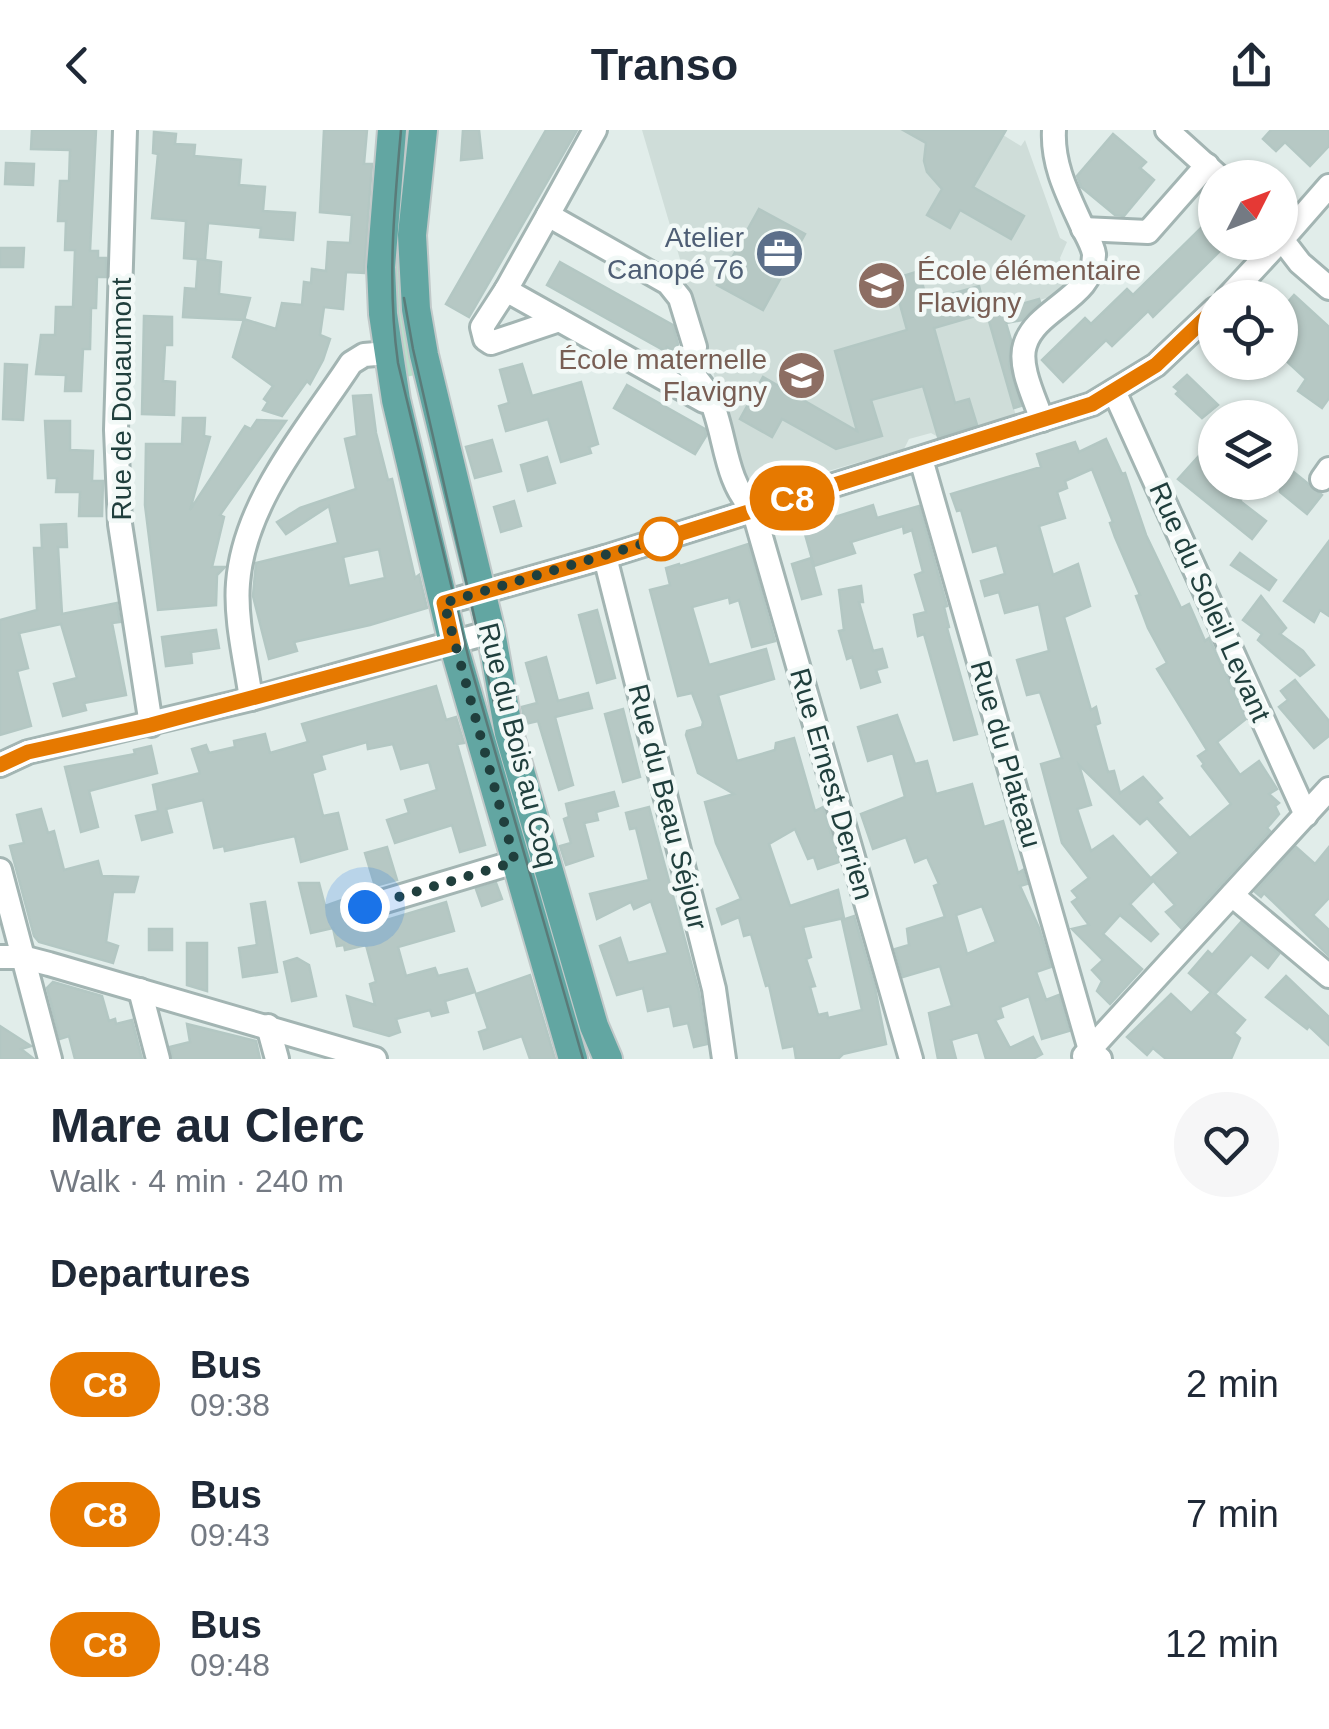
<!DOCTYPE html>
<html lang="en">
<head>
<meta charset="utf-8">
<style>
	body { margin:0; font-family:Arial,sans-serif; background:#f6f6f7; color:#1f2937; height:100vh; display:flex; flex-direction:column; font-size:38px; white-space:nowrap }
	* { box-sizing:border-box; margin:0 }
	p { font-size:32px; color:#747a83 }
	.icon { flex:none; width:55px; height:55px; fill:none; stroke:currentColor; stroke-width:2; stroke-linecap:round; stroke-linejoin:round }
	.map { position:relative; height:929px; overflow:hidden }
	.drawer { display:flex; flex-direction:column; background:#fff; flex:1 }
	.drawer>* { flex:none }
	.badge { padding:0 20px; border-radius:32px; font-size:35px; line-height:65px }
	.needle { width:65px; rotate:48deg }
	.buttons { position:absolute; left:1198px; top:30px; display:grid; gap:20px }
	.buttons a { display:grid; place-items:center; width:100px; height:100px; border-radius:50%; background:#fff; box-shadow:0 2px 8px #0004; font-size:50px }
	.you { position:absolute; width:50px; height:50px; margin:-25px; border:8px solid #fff; border-radius:50%; background:#1a73e8; box-shadow:0 0 0 15px #1a73e833 }
	.map>.badge { position:absolute; translate:-50% -50%; box-shadow:0 0 0 5px #fff }
	h2 { padding:0 50px; font-size:38px; line-height:90px }
	.round { display:grid; place-items:center; flex:none; width:105px; height:105px; border-radius:52px; background:#f6f6f7 }
	.headline { display:flex; align-items:center; justify-content:space-between; height:170px; padding:0 50px }
	h1 { font-size:48px; font-weight:800; line-height:75px }
	ul { padding:0; list-style:none }
	li { display:flex; align-items:center; gap:30px; height:130px; padding:0 50px }
	li div { flex:1 }
	li b { display:block; font-size:38px }
	li em { font-style:normal }
	li .badge { min-width:110px; font-weight:700; text-align:center }
	header { display:flex; justify-content:space-between; align-items:center; height:130px; padding:0 50px; background:#fff; font-size:45px; font-weight:800 }
	.map>svg:first-child { display:block }
	.built { fill:#cfddd9 }
	.green { fill:#b8e0cb }
	.building { fill:#b6c8c4; stroke:#b3c7c3; stroke-width:2.5; fill-rule:evenodd }
	.lines { fill:none; stroke-linecap:round; stroke-linejoin:round }
	.minor-casing { stroke:#a3b5b3; stroke-width:28 }
	.major-casing { stroke:#c1c9c9; stroke-width:32 }
	.minor { stroke:#fff; stroke-width:22 }
	.major { stroke:#62a6a2; stroke-width:28 }
	.tram { stroke:#5a7b79; stroke-width:2.5 }
	.line-casing { stroke:#fff; stroke-width:22 }
	.line { stroke:#e67900; stroke-width:15 }
	.walk { stroke:#203f3d; stroke-width:10; stroke-dasharray:0 18 }
	.stop-dot { fill:#fff; stroke:#e67900; stroke-width:5 }
	.labels { text-anchor:middle; dominant-baseline:central; stroke-width:9; stroke-linejoin:round; paint-order:stroke }
	.service-label { font-size:28px; fill:#4e5e75; stroke:#f2f9f7; text-anchor:end }
	.education-label { font-size:28px; fill:#785e54; stroke:#f2f9f7; text-anchor:start }
	.street-label { font-size:28px; fill:#203f3d; stroke:#f2f9f7 }
</style>
</head>
<body>
<header><svg class="icon" aria-label="back" viewBox="0 0 24 24"><path d="M15 5l-7 7 7 7"/></svg>Transo<svg class="icon" aria-label="share" viewBox="0 0 24 24"><path d="M12 15V3M7 8l5-5 5 5M5 13v7h14v-7"/></svg></header>
<div class="map">
<svg width="1329" height="929" viewBox="0 0 1329 929">
	<rect width="100%" height="100%" fill="#e1edea"/>
	<polygon class="built" points="642,0 995,0 1021,16 1025,10 1060,108 1067,112 1060,128 1069,162 987,184 1016,286 940,308 931,303 909,309 904,319 749,364"/>
	<polygon class="green" points="396,0 415,0 424,243 397,249 392,216"/>
	<g class="building">
		<polygon points="32,0 96,0 90,121 98,121 98,128 106,128 106,147 97,147 96,178 91,178 90,219 83,219 81,261 65,261 66,245 36,244 41,205 55,205 56,177 73,177 75,120 65,120 66,91 58,91 60,51 69,51 70,20 31,19"/>
		<polygon points="324,0 367,0 364,34 372,34 364,143 346,142 343,179 324,177 320,205 330,209 323,230 310,254 307,251 282,286 263,280 268,272 264,269 273,256 233,227 244,189 276,199 282,173 302,175 304,152 311,153 312,139 326,141 328,112 350,113 352,85 320,82"/>
		<polygon points="463,0 479,0 482,28 461,30"/>
		<polygon points="546,0 577,0 469,187 446,174"/>
		<polygon points="903,0 1006,0 973,57 1024,86 1011,109 960,80 950,98 927,85 942,59 927,42 924,31 926,13"/>
		<polygon points="1271,0 1329,0 1329,16 1310,36 1285,12 1276,21 1263,9"/>
		<polygon points="154,2 176,4 175,14 195,15 194,26 241,30 239,55 265,57 263,81 295,83 293,110 260,107 261,98 208,93 205,130 184,128 186,91 152,88 158,24 153,23"/>
		<polygon points="1113,4 1146,32 1140,38 1154,50 1124,86 1115,85 1081,57 1077,46"/>
		<polygon points="6,33 34,34 33,55 5,54"/>
		<polygon points="759,79 805,104 763,180 717,155"/>
		<polygon points="1204,95 1215,106 1215,112 1225,116 1153,187 1148,181 1112,216 1106,210 1063,252 1042,230 1085,188 1091,194 1127,159 1133,165"/>
		<polygon points="0,118 24,118 23,137 0,137"/>
		<polygon points="198,129 221,132 219,164 250,168 244,190 183,187 185,158 196,159"/>
		<polygon points="560,132 673,195 678,214 674,221 667,217 665,221 547,155"/>
		<polygon points="919,141 927,171 979,156 986,183 934,198 955,273 969,269 977,295 938,307 923,256 871,270 882,306 836,319 782,289 772,307 740,289 763,247 857,301 835,221 907,200 893,149"/>
		<polygon points="1294,165 1329,197 1329,268 1322,278 1298,261 1306,249 1282,227 1299,207 1280,189 1280,181"/>
		<polygon points="1039,169 1040,172 1022,190 1006,193 1011,210 1009,235 1021,276 1014,278 987,184"/>
		<polygon points="144,186 172,187 172,215 165,215 163,251 175,252 174,285 142,284"/>
		<polygon points="5,234 27,235 23,290 3,289"/>
		<polygon points="522,234 532,266 581,252 598,314 589,317 591,323 561,332 548,289 506,301 499,276 509,273 500,240"/>
		<polygon points="1187,245 1218,275 1202,288 1176,264 1179,261 1174,257"/>
		<polygon points="627,255 705,299 706,306 695,324 614,278"/>
		<path d="M371 265 376 303 388 350 392 349 415 448 419 445 427 478 370 495 294 512 297 521 269 529 253 466 256 433 338 413 329 376 286 404 277 392 300 378 356 359 345 309 357 306 353 266ZM379 419 385 448 349 456 343 427Z"/>
		<polygon points="183,288 205,288 204,306 210,307 190,380 245,296 251,299 257,290 286,291 220,385 224,387 212,437 225,437 217,445 216,475 158,480 145,375 146,314 182,314"/>
		<polygon points="45,291 70,291 70,320 93,321 92,351 103,351 102,386 79,386 80,362 56,362 57,348 48,348"/>
		<polygon points="1215,308 1215,352 1256,352 1240,371 1266,391 1252,409 1178,349"/>
		<path d="M1106 309 1122 344 1125 343 1146 405 1181 478 1189 474 1205 511 1209 508 1246 589 1217 612 1240 645 1259 631 1277 659 1269 664 1279 673 1275 676 1279 684 1267 698 1270 701 1181 798 1166 782 1175 775 1151 748 1179 723 1147 688 1140 694 1079 635 1091 675 1077 679 1091 721 1113 706 1153 751 1130 774 1158 804 1151 811 1120 785 1103 804 1142 839 1110 874 1097 861 1102 851 1092 840 1103 830 1072 799 1089 795 1072 772 1078 768 1072 761 1089 748 1062 713 1041 634 1062 628 1040 562 1027 565 1017 530 1049 521 1039 474 1005 483 999 462 985 466 981 451 1005 444 997 415 973 422 961 380 957 381 951 364 1041 337 1037 324 1075 312 1079 322ZM1092 339 1113 392 1110 393 1115 407 1140 465 1136 466 1148 498 1167 533 1157 539 1207 620 1198 626 1204 634 1202 636 1231 674 1190 708 1157 672 1162 668 1143 647 1120 663 1114 641 1108 642 1095 595 1100 593 1096 577 1091 580 1064 487 1090 476 1078 434 1053 445 1039 396 1065 388 1057 362 1067 358 1065 351Z"/>
		<polygon points="492,310 501,341 475,348 466,317"/>
		<polygon points="547,327 555,353 528,361 521,335"/>
		<polygon points="1280,331 1322,365 1307,384 1280,362"/>
		<polygon points="514,371 521,396 501,402 494,377"/>
		<polygon points="873,375 877,388 919,376 947,476 944,477 949,497 947,498 977,604 954,610 924,504 918,506 914,485 926,482 915,445 923,442 912,400 904,403 903,396 851,412 855,423 814,436 803,397"/>
		<polygon points="66,394 67,417 58,417 62,484 117,473 120,492 112,493 126,565 84,573 86,580 63,586 54,554 77,548 61,494 19,503 28,538 17,541 31,596 0,605 0,490 37,480 34,418 42,418 41,395"/>
		<polygon points="1329,411 1329,486 1320,480 1314,492 1284,471"/>
		<polygon points="748,414 775,511 752,517 739,470 730,473 729,467 692,477 709,535 766,519 774,549 718,565 737,631 775,620 776,613 794,608 815,681 823,677 839,732 818,739 814,727 808,729 795,699 769,714 790,776 838,760 844,788 803,797 811,827 806,829 815,856 810,857 818,885 827,883 828,888 862,880 842,790 854,786 875,858 886,914 843,924 838,929 796,929 794,916 783,918 769,855 766,856 751,804 744,806 739,787 722,794 717,779 741,769 716,713 705,672 734,664 698,643 686,605 687,601 702,597 703,592 692,563 678,566 650,460 670,455 666,438 679,434 680,436"/>
		<polygon points="1240,423 1276,450 1269,460 1231,435"/>
		<polygon points="811,428 821,464 802,469 792,434"/>
		<polygon points="861,456 863,472 859,472 873,521 882,519 887,537 876,540 880,552 861,558 852,527 847,529 839,501 844,500 839,460"/>
		<polygon points="1261,466 1286,498 1280,504 1303,521 1314,535 1300,546 1258,510 1262,504 1243,490"/>
		<polygon points="597,480 615,548 597,553 579,485"/>
		<polygon points="216,500 219,518 191,522 192,533 166,536 162,507"/>
		<polygon points="546,527 558,571 588,563 592,578 555,587 573,655 559,660 538,591 525,594 522,577 537,573 526,533"/>
		<polygon points="1295,550 1329,591 1329,606 1314,618 1279,577 1288,570 1281,561"/>
		<polygon points="436,556 446,590 456,587 464,613 457,614 485,715 460,722 452,695 395,713 387,690 409,683 405,670 437,660 429,632 401,639 393,614 368,619 367,612 321,625 325,639 312,643 323,686 338,683 347,719 301,732 295,706 225,721 224,716 214,718 203,670 166,679 172,702 142,710 136,686 158,681 153,655 200,643 192,619 206,615 209,623 235,617 234,611 265,604 270,623 308,612 302,594"/>
		<polygon points="623,579 640,647 623,652 605,584"/>
		<path d="M897 585 915 634 927 631 936 664 972 654 984 697 1003 691 1018 743 1023 740 1027 754 1020 756 1039 798 1051 837 1036 842 1046 870 1059 865 1069 901 1042 909 1029 866 1000 877 1003 887 995 890 1010 918 1033 907 1042 924 1033 929H986L978 902 951 910 956 929H938L929 883 952 876 940 836 903 847 895 819 909 815 907 799 945 787 934 756 939 754 927 727 915 732 906 707 873 719 861 684 905 667 893 623 868 631 858 597ZM982 776 996 812 967 824 956 785Z"/>
		<polygon points="151,616 157,643 89,661 98,697 81,702 65,637 135,624 134,620"/>
		<polygon points="614,662 618,676 596,682 598,690 584,693 593,726 566,735 560,716 571,713 564,689 569,687 566,674"/>
		<polygon points="649,677 699,862 707,914 694,917 688,893 674,896 670,876 648,881 643,858 617,865 600,816 620,808 628,833 668,823 651,771 634,779 631,772 597,789 590,764 649,750 636,698 630,699 626,683"/>
		<polygon points="41,679 48,703 54,701 64,740 98,731 102,746 138,747 134,762 113,762 106,812 118,816 113,833 39,812 34,806 10,716 24,713 17,685"/>
		<polygon points="387,717 397,750 375,756 365,723"/>
		<polygon points="1296,717 1315,734 1329,717 1329,768 1313,785 1329,800 1329,826 1264,763 1261,767 1255,762"/>
		<polygon points="299,753 319,753 325,776 342,770 347,795 356,792 357,799 446,772 454,801 398,817 406,846 435,838 438,846 467,839 475,862 445,871 448,882 432,886 430,880 396,889 400,902 389,906 354,896 347,866 375,875 370,854 376,852 366,815 345,820 344,815 337,816 333,798 311,803"/>
		<polygon points="496,753 502,769 482,776 476,759"/>
		<polygon points="265,772 277,842 243,847 239,818 257,815 251,774"/>
		<polygon points="1241,792 1279,824 1268,838 1251,824 1215,864 1245,890 1234,903 1240,908 1231,929 1166,929 1153,918 1147,925 1127,907 1171,864 1191,883 1211,862 1189,843 1208,821 1212,825"/>
		<rect x="149" y="799" width="23" height="21"/>
		<polygon points="187,813 207,813 207,861 187,855"/>
		<polygon points="297,828 309,835 316,866 292,871 284,832"/>
		<polygon points="530,845 555,929 530,929 522,906 484,919 479,902 488,899 476,864"/>
		<polygon points="1286,846 1329,887 1329,915 1309,896 1307,899 1266,867"/>
		<polygon points="53,852 102,866 109,891 115,889 116,894 132,890 142,929 75,929 69,906 60,909 47,858"/>
		<polygon points="187,894 256,911 260,929 173,929 170,917 190,912"/>
		<polygon points="0,896 31,916 21,919 34,929 0,929"/>
	</g>
	<g class="lines">
		<defs>
			<g id="minor">
				<polyline points="125,0 116,300 120,394 151,595"/>
				<path d="M595 0 548 85 668 153 680 168 695 217 688 234C693 248 704 255 710 268 726 303 724 351 753 379L911 929"/>
				<polyline points="1167,0 1220,48"/>
				<polyline points="548,85 506,160 704,271"/>
				<polyline points="1083,99 1148,102 1207,35"/>
				<polyline points="1280,107 1300,133 1329,158"/>
				<polyline points="1280,112 1329,56"/>
				<polyline points="506,160 482,197 485,209 491,213 559,190"/>
				<polyline points="1227,168 1279,112"/>
				<polyline points="1114,261 1306,685"/>
				<path d="M1042 290C1035 269 1018 236 1025 215 1036 178 1095 168 1094 124 1093 116 1086 104 1082 96 1068 65 1052 35 1054 0"/>
				<polyline points="921,329 1090,920 1100,929"/>
				<polyline points="1322,349 1329,339"/>
				<polyline points="605,427 714,859 724,929"/>
				<polyline points="444,473 605,427 1092,274 1156,235 1215,179"/>
				<path d="M251 569C246 532 235 490 238 453 244 372 307 300 351 233L364 225 388 223"/>
				<polyline points="0,635 28,622 251,569 491,502"/>
				<polyline points="0,740 50,929"/>
				<polyline points="1232,765 1329,846"/>
				<polyline points="365,777 515,732"/>
				<polyline points="0,827 22,827 49,834 375,929"/>
				<polyline points="140,860 158,929"/>
				<polyline points="268,896 277,929"/>
				<polyline points="1084,926 1329,659"/>
			</g>
			<g id="major">
				<polyline points="392,0 381,137 383,184 396,270 453,513 573,929"/>
				<polyline points="423,0 412,105 416,179 424,225 491,502 509,603 594,896 608,929"/>
			</g>
		</defs>
		<use href="#minor" class="minor-casing"/>
		<use href="#major" class="major-casing"/>
		<use href="#minor" class="minor"/>
		<use href="#major" class="major"/>
		<g class="tram">
			<path d="M401 0C394 78 387 155 398 233L470 534 583 929"/>
			<polyline points="404,168 413,219 494,573"/>
		</g>
	</g>
	<g class="lines">
		<defs>
			<polyline id="line" points="0,635 28,622 151,595 453,514 444,473 605,427 1092,274 1156,235 1215,179"/>
		</defs>
		<use href="#line" class="line-casing"/>
		<use href="#line" class="line"/>
		<polyline class="walk" points="365,777 515,732 444,473 679,403 661,409"/>
	</g>
	<defs>
		<symbol id="office-disc" viewBox="-11 -11 22 22"><circle r="9.5" fill="#5c6f8a" stroke="#f2f9f7"/><path d="M-6-3h4V-5.5h4V-3h4V5H-6ZM-1-4.5V-3h2v-1.5ZM-6 0V1H6V0Z" fill="#fff"/></symbol>
		<symbol id="school-disc" viewBox="-11 -11 22 22"><circle r="9.5" fill="#8d6e63" stroke="#f2f9f7"/><path d="M0-5L7-2L0 1L-7-2ZM-4 1L0 2.5L4 1V4Q0 6-4 4Z" fill="#fff"/></symbol>
	</defs>
	<g fill-rule="evenodd">
		<use href="#office-disc" x="752" y="96" width="55" height="55"/>
		<use href="#school-disc" x="854" y="128" width="55" height="55"/>
		<use href="#school-disc" x="774" y="218" width="55" height="55"/>
	</g>
	<circle class="stop-dot" cx="661" cy="409" r="20"/>
	<g class="labels">
		<g class="service-label">
			<text x="744" y="107">Atelier<tspan x="744" dy="32">Canopé 76</tspan></text>
		</g>
		<g class="education-label">
			<text x="917" y="140">École élémentaire<tspan x="917" dy="32">Flavigny</tspan></text>
			<text x="767" y="229" text-anchor="end">École maternelle<tspan x="767" dy="32">Flavigny</tspan></text>
		</g>
		<g class="street-label">
			<text transform="translate(121 269) rotate(-90)">Rue de Douaumont</text>
			<text transform="translate(1210 472) rotate(66)">Rue du Soleil Levant</text>
			<text transform="translate(518 615) rotate(76)">Rue du Bois au Coq</text>
			<text transform="translate(1006 624) rotate(74)">Rue du Plateau</text>
			<text transform="translate(832 654) rotate(74)">Rue Ernest Derrien</text>
			<text transform="translate(668 677) rotate(76)">Rue du Beau Séjour</text>
		</g>
	</g>
</svg>
<div class="buttons">
<a><svg class="needle" viewBox="-14 -14 28 28"><path d="M0-13l5 13h-10z" fill="#e53935"/><path d="M0 13l5-13h-10z" fill="#747a83"/></svg></a>
<a><svg class="icon" aria-label="locate" viewBox="0 0 24 24"><circle cx="12" cy="12" r="6"/><path d="M12 2v4M12 18v4M2 12h4M18 12h4"/></svg></a>
<a><svg class="icon" aria-label="layers" viewBox="0 0 24 24"><path d="M12 4l9 5-9 5-9-5zM3 14l9 5 9-5"/></svg></a>
</div>
<div class="you" style="left:365px;top:777px"></div>
<b class="badge" style="left:792px;top:368px;background:#e67900;color:#fff">C8</b>
</div>
<section class="drawer">
<div class="headline"><div><h1>Mare au Clerc</h1><p>Walk · 4 min · 240 m</p></div><a class="round"><svg class="icon" aria-label="heart" viewBox="0 0 24 24"><path d="M12 20l-8-8c-3-5 5-10 8-4 3-6 11-1 8 4z"/></svg></a></div>
<h2>Departures</h2>
<ul>
<li><span class="badge" style="background:#e67900;color:#fff">C8</span><div><b>Bus</b><p>09:38</p></div><em>2 min</em></li>
<li><span class="badge" style="background:#e67900;color:#fff">C8</span><div><b>Bus</b><p>09:43</p></div><em>7 min</em></li>
<li><span class="badge" style="background:#e67900;color:#fff">C8</span><div><b>Bus</b><p>09:48</p></div><em>12 min</em></li>
</ul>
</section>
</body>
</html>
